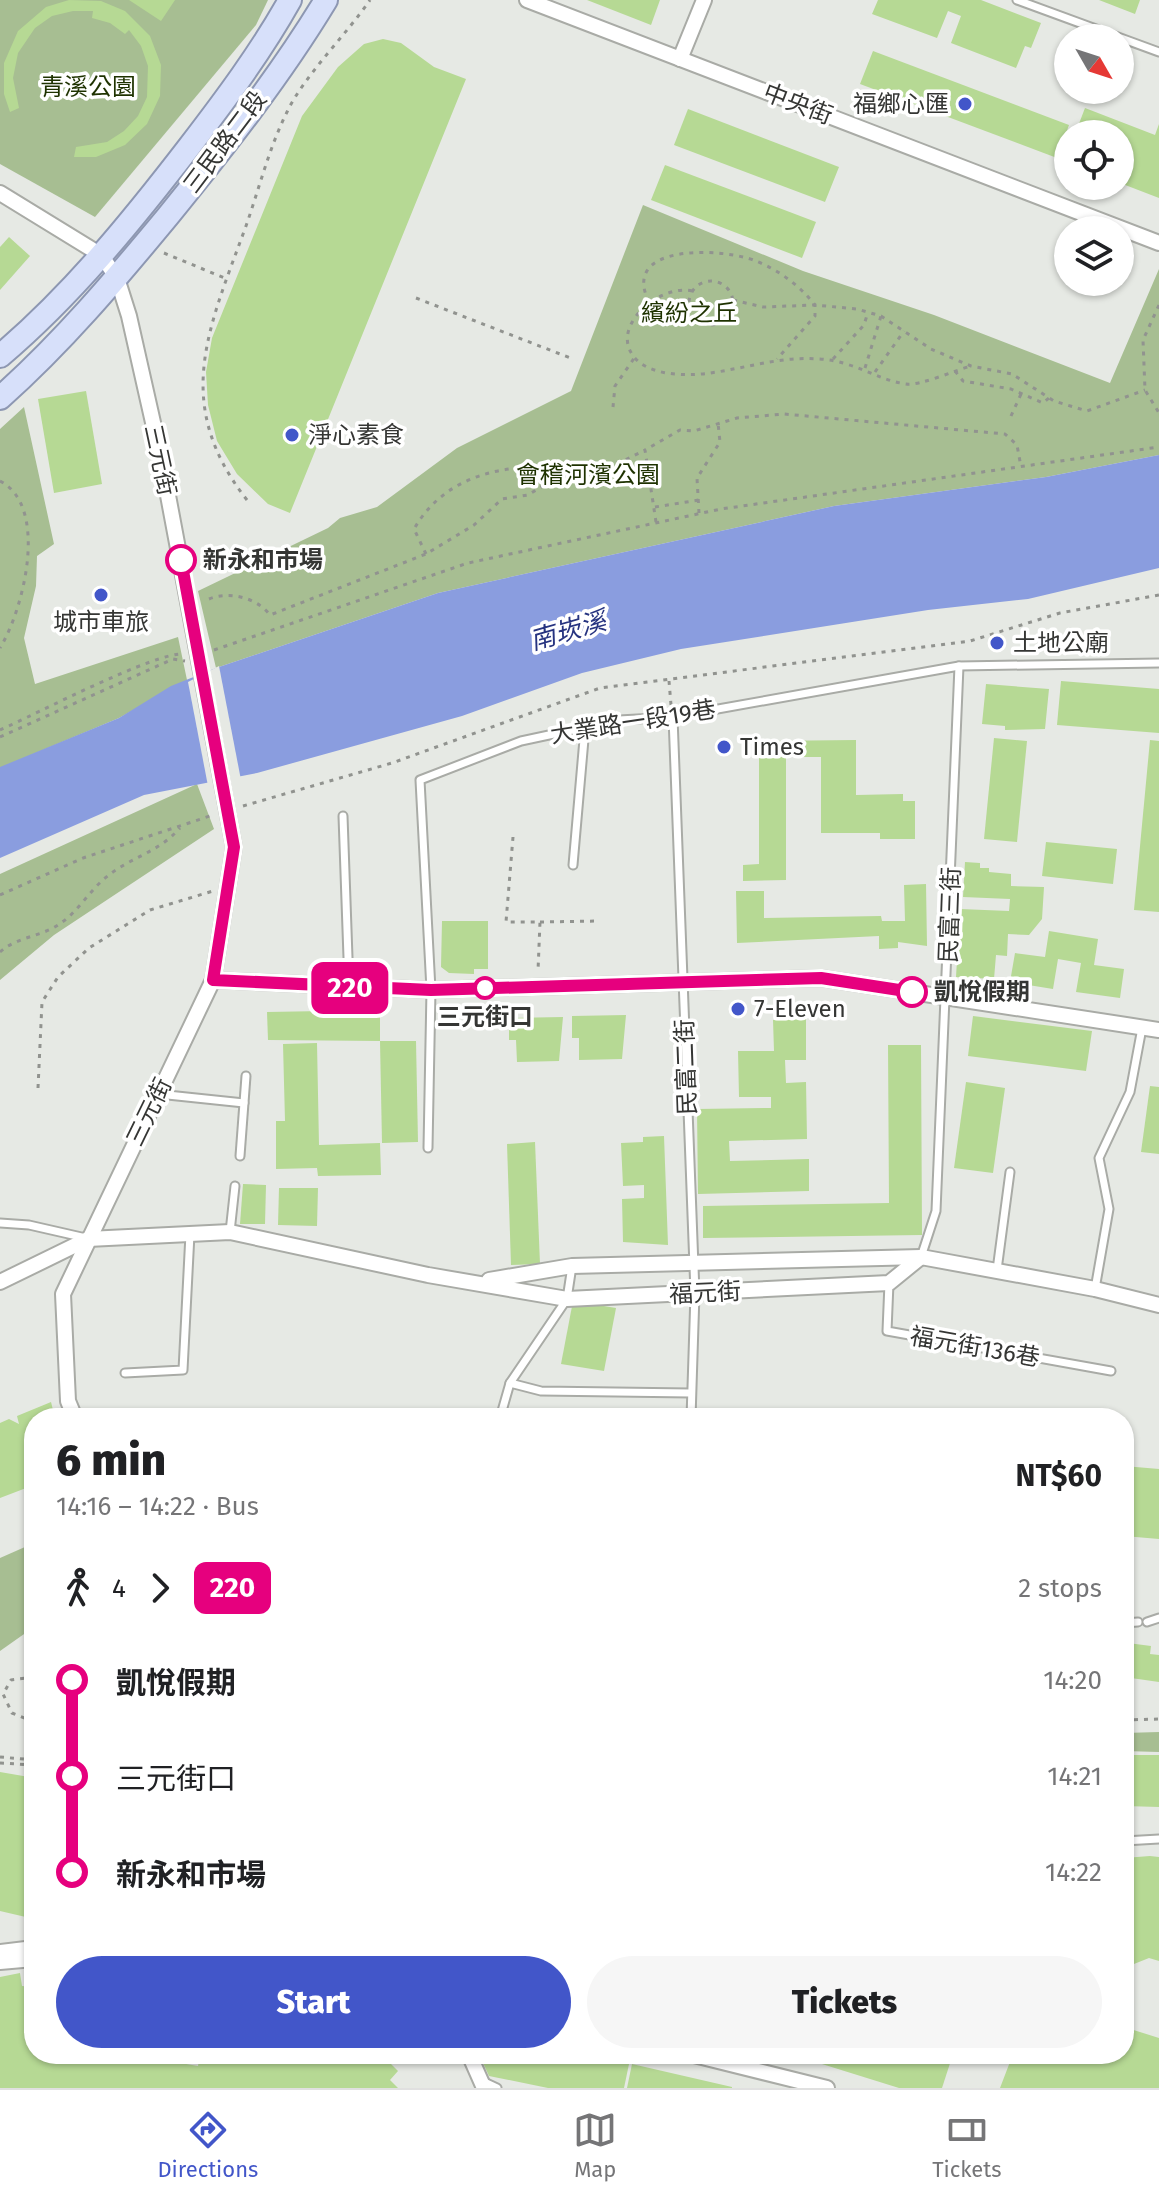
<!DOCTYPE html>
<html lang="en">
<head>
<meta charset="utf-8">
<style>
	body { margin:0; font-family:"Fira Sans","Noto Sans TC",sans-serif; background:#f6f6f6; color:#202124; height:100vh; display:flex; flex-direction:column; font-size:30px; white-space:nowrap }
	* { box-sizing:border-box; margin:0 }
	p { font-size:26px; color:#757577 }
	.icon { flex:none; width:44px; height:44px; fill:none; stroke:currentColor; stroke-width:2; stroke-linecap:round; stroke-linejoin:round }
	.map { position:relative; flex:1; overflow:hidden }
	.details { position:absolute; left:24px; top:1408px; width:1110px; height:656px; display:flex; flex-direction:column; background:#fff; border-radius:32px; box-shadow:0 2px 6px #0004 }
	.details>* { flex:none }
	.badge { padding:0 16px; border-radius:12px; font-size:28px; line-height:52px }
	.needle { width:52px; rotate:129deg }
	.tools { position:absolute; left:1054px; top:24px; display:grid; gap:16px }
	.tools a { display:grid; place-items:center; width:80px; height:80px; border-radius:50%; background:#fff; box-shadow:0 2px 6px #0004; font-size:40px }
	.map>.badge { position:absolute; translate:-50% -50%; box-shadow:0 0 0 4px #fff }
	.legs { display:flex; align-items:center; gap:12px; height:88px; padding:0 32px; font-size:26px }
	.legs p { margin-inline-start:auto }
	.summary { display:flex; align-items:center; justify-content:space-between; height:136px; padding:0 32px }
	h1 { font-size:44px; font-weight:800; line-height:60px }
	.action { display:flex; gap:16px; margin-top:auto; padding:16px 32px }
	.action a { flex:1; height:92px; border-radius:48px; background:#4256c9; color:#fff; font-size:32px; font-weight:800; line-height:92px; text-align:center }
	.action a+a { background:#f6f6f6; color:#202124 }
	ul { padding:0 32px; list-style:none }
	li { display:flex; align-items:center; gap:28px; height:96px; font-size:30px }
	li i { display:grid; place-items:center; width:12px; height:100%; margin:0 10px; background:currentColor }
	li i::after { content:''; width:20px; height:20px; margin:-10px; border:6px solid; border-radius:50%; background:#fff }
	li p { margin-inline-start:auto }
	li:first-child i { background:linear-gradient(#0000 50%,currentColor 0) }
	li:last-child i { background:linear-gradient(currentColor 50%,#0000 0) }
	.tab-bar { display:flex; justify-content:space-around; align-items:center; height:112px; border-top:2px solid #e0e0e0; background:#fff; font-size:22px; color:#757577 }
	.tab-bar a { display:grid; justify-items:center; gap:4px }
	.tab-bar .current { color:#4256c9 }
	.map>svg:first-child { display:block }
	.green { fill:#a7be92 }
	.water { fill:#8a9ddf }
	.pier { fill:#e6e9e4 }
	.building { fill:#b6d994 }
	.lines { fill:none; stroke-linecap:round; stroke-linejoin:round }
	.service-casing { stroke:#a9aba6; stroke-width:11 }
	.minor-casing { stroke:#a9aba6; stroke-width:18 }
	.primary-casing { stroke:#8d97b2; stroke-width:26 }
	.path { stroke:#91938f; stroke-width:3; stroke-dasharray:4 6; stroke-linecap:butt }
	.service { stroke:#fff; stroke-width:7 }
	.minor { stroke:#fff; stroke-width:14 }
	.primary { stroke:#d7e0fa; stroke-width:22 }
	.line-1-casing { stroke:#fff; stroke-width:18 }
	.line-1 { stroke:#e6007e; stroke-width:12 }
	.poi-dot { fill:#4256c9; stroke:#fff; stroke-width:3 }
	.stop-1-dot { fill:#fff; stroke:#e6007e; stroke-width:4 }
	.labels { text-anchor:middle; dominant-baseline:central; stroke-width:7; stroke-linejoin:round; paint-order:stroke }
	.park-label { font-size:24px; fill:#1e3200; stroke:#fff }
	.street-label { font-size:24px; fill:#353634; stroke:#fff }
	.poi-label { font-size:24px; fill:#353634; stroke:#fff; text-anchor:start }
	.stop-label { font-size:24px; font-weight:bold; fill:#353634; stroke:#fff; text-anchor:start }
	.water-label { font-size:26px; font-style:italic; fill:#273480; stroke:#fff }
</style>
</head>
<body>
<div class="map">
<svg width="1159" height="2088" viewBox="0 0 1159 2088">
	<rect width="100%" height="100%" fill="#e6e9e4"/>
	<g class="green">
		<polygon points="0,0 268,0 256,25 95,217 0,164"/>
		<polygon points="643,205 803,271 934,315 1110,383 1159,269 1159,455 1046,477 834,506 438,593 216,668 198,591 328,528 340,518 377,507 457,448 571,391"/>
		<polygon points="24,407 54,544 37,556 36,586 24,638 35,684 178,637 187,680 119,718 0,768 0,429"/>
		<polygon points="197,784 214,829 54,935 0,980 0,874"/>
		<polygon points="34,1543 34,1627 0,1651 0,1558"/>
		<polygon points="1159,1732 1159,1752 1124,1751 1124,1733"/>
	</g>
	<polygon class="water" points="1159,455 1159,568 1028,599 928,610 681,649 582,673 462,716 257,773 144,795 0,858 0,767 119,718 171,686 216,668 438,593 834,506 1046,477"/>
	<polygon class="pier" points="219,666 241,780 208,786 188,682"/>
	<g class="building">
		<polygon points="69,0 101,1 125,11 150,36 161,65 160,96 147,124 125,145 96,157 74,157 76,147 107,142 124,131 138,116 147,97 148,66 141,46 129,30 125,34 110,23 92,18 93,11 73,11 52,16 35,28 18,53 13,78 19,108 10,112 4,94 4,63 18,31 46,7"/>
		<polygon points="129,0 175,0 161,21"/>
		<polygon points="587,0 660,0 651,25"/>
		<polygon points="878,0 981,0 1041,23 1031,48 1025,46 1016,68 951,43 961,16 948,11 937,38 872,14"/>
		<polygon points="1099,0 1140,0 1135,14"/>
		<polygon points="383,39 401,43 434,67 466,79 290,513 268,504 237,474 217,441 208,405 206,372 212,338 302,116 338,67 364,44"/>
		<polygon points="873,51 1069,125 1057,158 860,84"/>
		<polygon points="1085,108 1155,135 1159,124 1159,198 1120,183 1120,134 1075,134"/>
		<polygon points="688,109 839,167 825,202 674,145"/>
		<polygon points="665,165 816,222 802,258 651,200"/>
		<polygon points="9,237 30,256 0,290 0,247"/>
		<polygon points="86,391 102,484 54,493 38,399"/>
		<polygon points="1061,681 1159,689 1159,733 1057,725"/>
		<polygon points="986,684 1049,689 1045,729 1005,730 1005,726 982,724"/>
		<polygon points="994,738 1027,741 1017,842 984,839"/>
		<polygon points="856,740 856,795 903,794 903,801 915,801 915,839 880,839 880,833 821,833 821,757 786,757 786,880 743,881 743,865 759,864 759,741"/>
		<polygon points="1150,740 1159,741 1159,912 1134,910"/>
		<polygon points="1046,842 1117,849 1113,884 1042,876"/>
		<polygon points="965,862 980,863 980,868 989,868 989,872 1011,874 1011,886 1044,887 1042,919 1029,935 1008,934 1007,956 996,955 994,979 956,977 960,909 1009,911 1010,899 963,897"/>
		<polygon points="926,884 927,946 898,942 898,948 879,949 879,936 737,943 736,891 764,891 764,918 881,916 882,921 905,921 904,885"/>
		<polygon points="442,921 488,921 488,969 474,969 474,974 449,973 441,967"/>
		<polygon points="1049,931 1098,939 1094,965 1124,969 1120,998 1076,992 1081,963 1058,959 1053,989 1010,982 1015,953 1045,957"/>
		<polygon points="380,1010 380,1041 268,1040 267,1012"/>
		<polygon points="626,1015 622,1059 579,1060 579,1038 572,1038 572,1016"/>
		<polygon points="973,1016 1092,1031 1086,1071 968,1056"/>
		<polygon points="563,1017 559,1061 517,1062 516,1040 509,1040 509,1018"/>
		<polygon points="806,1019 806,1060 785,1060 786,1083 806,1082 807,1139 729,1141 730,1161 809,1159 809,1191 698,1194 697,1109 771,1108 771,1097 739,1097 738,1051 774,1051 773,1020"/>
		<polygon points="380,1041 416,1041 418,1142 382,1143"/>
		<polygon points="317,1043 319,1145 380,1143 381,1175 318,1176 317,1168 276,1169 276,1121 285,1121 283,1044"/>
		<polygon points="888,1045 921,1045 922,1235 703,1238 703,1206 889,1203"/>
		<polygon points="966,1082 1005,1088 993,1173 954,1168"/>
		<polygon points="1150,1086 1159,1087 1159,1154 1141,1152"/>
		<polygon points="664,1136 668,1245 623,1242 622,1199 644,1198 644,1185 623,1186 621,1143 643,1142 643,1137"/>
		<polygon points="535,1142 540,1264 511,1265 507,1144"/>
		<polygon points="243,1184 266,1185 265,1224 240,1224"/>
		<polygon points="279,1188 318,1188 317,1226 278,1225"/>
		<polygon points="573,1301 616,1308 604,1371 561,1364"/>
		<polygon points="51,1402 55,1418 34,1418 34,1485 0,1498 0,1423 9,1419 19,1424 17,1416"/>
		<polygon points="590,1408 626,1417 626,1418 587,1418"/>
		<polygon points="1124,1466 1159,1469 1159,1539 1124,1536"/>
		<polygon points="1128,1643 1151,1646 1150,1654 1159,1655 1159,1682 1124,1677"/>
		<polygon points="1124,1755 1159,1755 1159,1807 1124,1806"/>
		<polygon points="34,1770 34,1912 30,1918 0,1911 0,1772 29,1777"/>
		<polygon points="1150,1856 1159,1857 1159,1961 1149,1958 1124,1968 1124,1858"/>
		<polygon points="20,1973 22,1986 34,1987 34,2054 170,2054 169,2061 198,2066 200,2054 381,2054 398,2071 390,2080 398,2088 0,2088 0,1977"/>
		<polygon points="1124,2027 1159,2038 1159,2088 1000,2088 1013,2054 1124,2054"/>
		<polygon points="479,2054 584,2054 629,2064 624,2088 548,2088 489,2076"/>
		<polygon points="953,2054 942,2088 899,2088 793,2055"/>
		<polygon points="632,2064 732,2087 732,2088 627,2088"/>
	</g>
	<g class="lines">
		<defs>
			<g id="service">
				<polyline points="1017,0 1159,52"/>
				<polyline points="673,717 695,1293 691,1418"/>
				<polyline points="343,816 349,986"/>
				<polyline points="573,865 585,728"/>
				<polyline points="158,1094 244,1103"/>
				<polyline points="428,1148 431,990 420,780 521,741 619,720 673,717 959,666 1159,663"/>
				<polyline points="240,1156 246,1076"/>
				<polyline points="0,1223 29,1225 86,1238"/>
				<polyline points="230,1232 235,1186"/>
				<polyline points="921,1257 936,1211 959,666"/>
				<polyline points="997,1270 1010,1172"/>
				<polyline points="889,1283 887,1331 1111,1371"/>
				<polyline points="1095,1289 1109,1209 1099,1158 1130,1092 1142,1028"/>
				<polyline points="125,1373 183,1370 190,1234"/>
				<polyline points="510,1383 541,1391 690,1393"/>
				<polyline points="500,1418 510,1383 567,1299 572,1266"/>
				<polyline points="1147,1622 1159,1618"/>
				<polyline points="1124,1623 1138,1622"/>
				<polyline points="1124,1841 1159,1839"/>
				<polyline points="482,2081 497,2088"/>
			</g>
			<g id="minor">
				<polyline points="527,0 1159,243"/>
				<polyline points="680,59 704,0"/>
				<polyline points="0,193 101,255 117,278 129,316 161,458 234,847 213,980 63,1294 68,1401 75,1418"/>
				<polyline points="213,980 431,990 821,978 1159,1030"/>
				<polyline points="489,1280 572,1266 921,1257 1095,1289 1159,1305"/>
				<polyline points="0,1282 88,1239 230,1232 428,1275 567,1299 889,1283 921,1257"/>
				<polyline points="0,1952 34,1948"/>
				<polyline points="0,1962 34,1959"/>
				<polyline points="469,2054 484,2088"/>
				<polyline points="690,2054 827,2088"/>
			</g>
			<g id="primary">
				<path d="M0 356C72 295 132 221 189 147 225 100 261 52 290 0"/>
				<path d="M0 398C62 343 115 280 168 216 224 147 280 76 326 0"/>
			</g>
		</defs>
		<use href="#service" class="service-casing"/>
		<use href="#minor" class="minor-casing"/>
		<use href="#primary" class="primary-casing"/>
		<g class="path">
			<polyline points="164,253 227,279"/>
			<circle cx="711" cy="303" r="22"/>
			<path d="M692 291C659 283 603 331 639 362 656 376 690 376 710 373 747 368 781 356 819 359 855 361 877 380 906 384 920 386 956 370 971 366"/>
			<polyline points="416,298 573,359"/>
			<polyline points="733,300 763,307 815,305 857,309 881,316 931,349 971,366 1012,374 1054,401 1087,411 1145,390"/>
			<path d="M649 302C619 242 725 248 756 261 780 271 799 285 815 305V316L777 359"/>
			<polyline points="1159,305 1143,340 1145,390 1159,413"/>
			<polyline points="833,359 864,325 868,312"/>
			<polyline points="865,368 881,316"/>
			<polyline points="955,371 963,381 1011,389 1043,403 1049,398"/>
			<polyline points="875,372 904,331"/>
			<polyline points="613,407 615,386 635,357"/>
			<polyline points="1011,416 1021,394"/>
			<path d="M0 481C50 507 23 611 0 648"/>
			<path d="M247 500C171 403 209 328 246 226 259 189 269 148 287 112 304 76 346 35 370 0"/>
			<polyline points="655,507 699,500"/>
			<polyline points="699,513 697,478 720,442 718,423"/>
			<polyline points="656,522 645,450 680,430 694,431 737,418 784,414 1005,434 1017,445 1021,467"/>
			<path d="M426 554 414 529C447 472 509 463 569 468L576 476"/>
			<path d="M209 599C229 591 256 597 270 615L426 554 474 525 502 499 528 495 546 484 623 461 645 450"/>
			<polyline points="214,650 468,563 721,509 1159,447"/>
			<polyline points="669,681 671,705"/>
			<path d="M0 730C34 715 157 651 184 654"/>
			<polyline points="0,737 173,659 185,661"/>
			<polyline points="243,806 392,763 600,688 970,641 1060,613 1159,595"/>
			<polyline points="513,837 506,922 540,922 538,971"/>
			<polyline points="0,895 83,858 213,815"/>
			<polyline points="540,922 598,921"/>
			<path d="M0 952C18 936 42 937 61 923 78 911 89 892 104 879 129 857 157 854 180 828"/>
			<polyline points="38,1088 42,1002 58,977 89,948 150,910 213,891"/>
			<polyline points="34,1677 11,1680 3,1694 12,1713 34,1722"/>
			<polyline points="1124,1720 1159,1719"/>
			<polyline points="0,1757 34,1760"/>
			<polyline points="0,1763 34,1765"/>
		</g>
		<use href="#service" class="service"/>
		<use href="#minor" class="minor"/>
		<use href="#primary" class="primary"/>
	</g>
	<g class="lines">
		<defs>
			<polyline id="line-1" points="181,560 234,847 213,980 431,990 821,978 912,992"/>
		</defs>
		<use href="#line-1" class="line-1-casing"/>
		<use href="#line-1" class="line-1"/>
	</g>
	<g class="poi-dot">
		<circle cx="965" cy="104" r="8"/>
		<circle cx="292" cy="435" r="8"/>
		<circle cx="101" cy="595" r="8"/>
		<circle cx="997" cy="643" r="8"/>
		<circle cx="724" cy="747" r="8"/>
		<circle cx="738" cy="1009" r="8"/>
	</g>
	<g class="stop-1-dot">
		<circle cx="181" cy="560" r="14"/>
		<circle cx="485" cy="988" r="10"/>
		<circle cx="912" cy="992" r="14"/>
	</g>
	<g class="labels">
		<g class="park-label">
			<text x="88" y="87">青溪公園</text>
			<text x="689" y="313">繽紛之丘</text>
			<text x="588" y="475">會稽河濱公園</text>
		</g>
		<g class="street-label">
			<text transform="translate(798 104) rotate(21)">中央街</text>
			<text transform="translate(225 142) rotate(-53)">三民路二段</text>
			<text transform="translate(160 460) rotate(78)">三元街</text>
			<text transform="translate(633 722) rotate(-9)">大業路一段19巷</text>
			<text transform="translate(950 915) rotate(-88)">民富三街</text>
			<text transform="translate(686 1067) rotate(-92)">民富二街</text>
			<text transform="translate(149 1112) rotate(-64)">三元街</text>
			<text transform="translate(705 1293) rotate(-3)">福元街</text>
			<text transform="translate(975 1347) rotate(10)">福元街136巷</text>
		</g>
		<g class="poi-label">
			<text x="949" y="104" text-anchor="end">福鄉心匯</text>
			<text x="308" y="435">淨心素食</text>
			<text x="101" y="622" text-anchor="middle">城市車旅</text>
			<text x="1013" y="643">土地公廟</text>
			<text x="740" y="747">Times</text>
			<text x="754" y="1009">7-Eleven</text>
		</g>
		<g class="stop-label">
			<text x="203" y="560">新永和市場</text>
			<text x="934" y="992">凱悅假期</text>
			<text x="485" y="1017" text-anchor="middle">三元街口</text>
		</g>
		<g class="water-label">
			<text transform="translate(568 631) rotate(-16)">南崁溪</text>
		</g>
	</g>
</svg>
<div class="tools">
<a><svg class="needle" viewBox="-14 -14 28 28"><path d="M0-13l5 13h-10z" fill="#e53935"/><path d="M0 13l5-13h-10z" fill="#757577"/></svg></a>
<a><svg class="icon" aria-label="locate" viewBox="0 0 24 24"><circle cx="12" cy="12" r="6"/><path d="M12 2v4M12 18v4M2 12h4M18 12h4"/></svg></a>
<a><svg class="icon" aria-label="layers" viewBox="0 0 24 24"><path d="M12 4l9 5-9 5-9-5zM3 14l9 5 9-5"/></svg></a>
</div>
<b class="badge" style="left:350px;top:988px;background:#e6007e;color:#fff">220</b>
<section class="details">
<div class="summary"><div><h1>6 min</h1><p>14:16 – 14:22 · Bus</p></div><b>NT$60</b></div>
<div class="legs"><svg class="icon" aria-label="walk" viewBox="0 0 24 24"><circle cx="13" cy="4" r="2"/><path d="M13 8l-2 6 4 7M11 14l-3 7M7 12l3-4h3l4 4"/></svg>4<svg class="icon" aria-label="forward" viewBox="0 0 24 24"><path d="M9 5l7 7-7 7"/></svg><b class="badge" style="background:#e6007e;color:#fff">220</b><p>2 stops</p></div>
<ul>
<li><i style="color:#e6007e"></i><b>凱悅假期</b><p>14:20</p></li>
<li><i style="color:#e6007e"></i><span>三元街口</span><p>14:21</p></li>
<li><i style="color:#e6007e"></i><b>新永和市場</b><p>14:22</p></li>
</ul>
<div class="action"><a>Start</a><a>Tickets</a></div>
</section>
</div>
<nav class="tab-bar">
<a class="current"><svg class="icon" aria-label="directions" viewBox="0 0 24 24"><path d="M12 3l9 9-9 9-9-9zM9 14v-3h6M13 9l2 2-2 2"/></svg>Directions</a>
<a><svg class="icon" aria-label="map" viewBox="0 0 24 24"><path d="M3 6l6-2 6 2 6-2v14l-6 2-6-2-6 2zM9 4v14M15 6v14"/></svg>Map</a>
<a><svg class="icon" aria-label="tickets" viewBox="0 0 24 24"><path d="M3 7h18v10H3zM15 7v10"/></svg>Tickets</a>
</nav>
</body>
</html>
